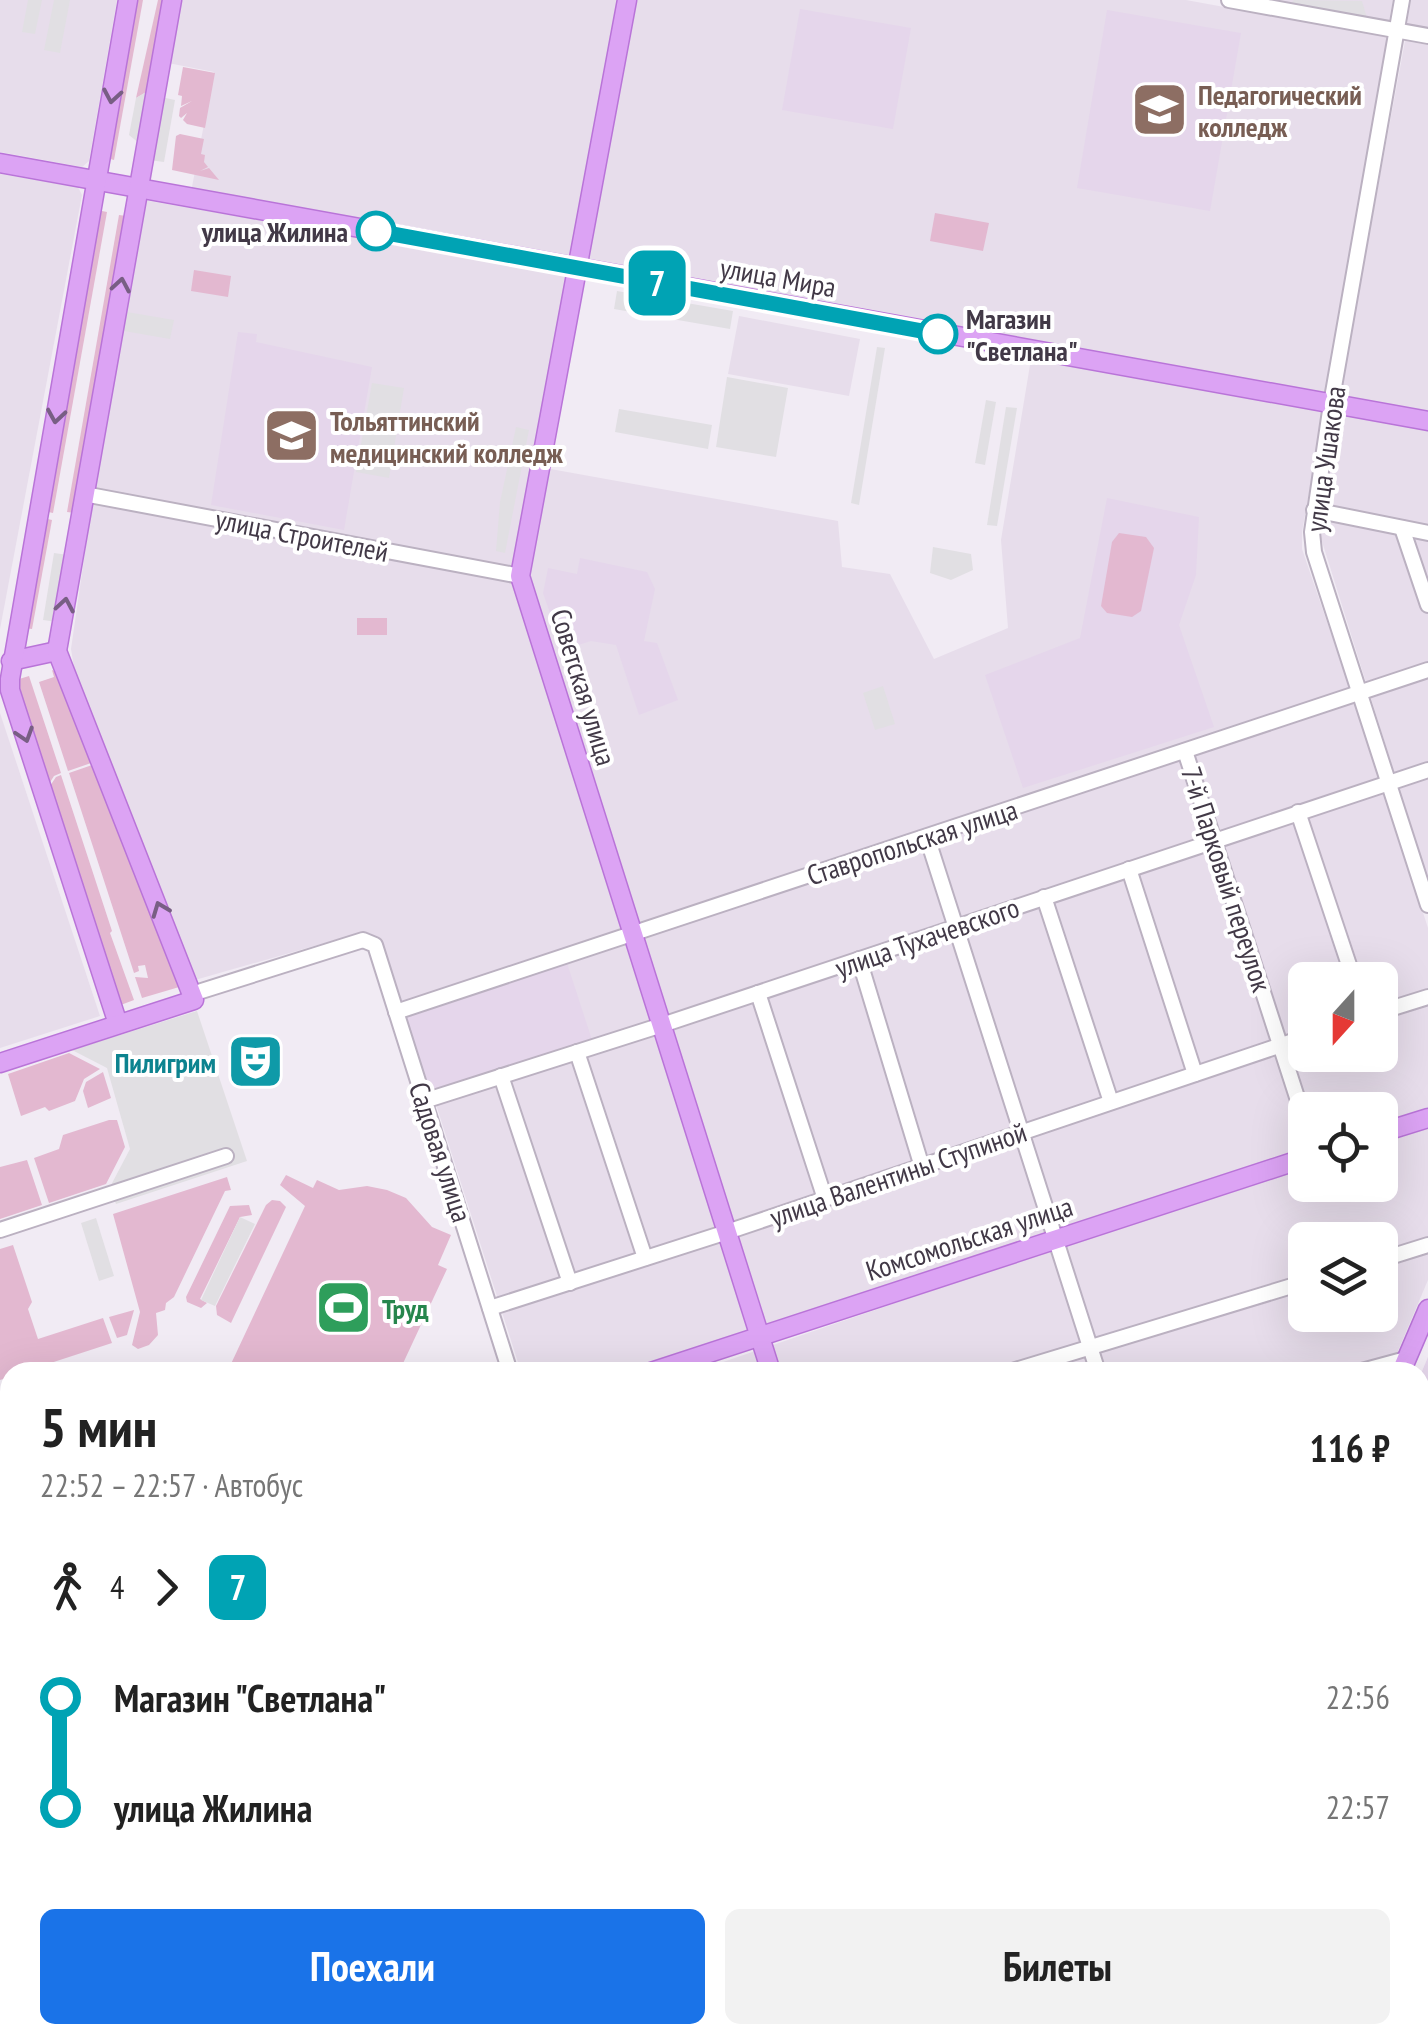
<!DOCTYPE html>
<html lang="ru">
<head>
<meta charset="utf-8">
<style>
	body { margin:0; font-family:"PT Sans Narrow",sans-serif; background:#f2f2f2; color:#222; height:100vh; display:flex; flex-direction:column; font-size:38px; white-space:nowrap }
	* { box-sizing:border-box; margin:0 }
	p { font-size:32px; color:#767676 }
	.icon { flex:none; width:55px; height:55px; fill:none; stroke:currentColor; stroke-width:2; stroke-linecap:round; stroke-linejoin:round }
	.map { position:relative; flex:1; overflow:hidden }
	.details { position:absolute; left:0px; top:1362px; width:1430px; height:682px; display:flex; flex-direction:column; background:#fff; border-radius:30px 30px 0 0; box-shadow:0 10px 40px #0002 }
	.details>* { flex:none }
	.badge { padding:0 20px; border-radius:15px; font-size:35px; line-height:65px }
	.needle { width:65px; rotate:201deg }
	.controls { position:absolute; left:1288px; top:962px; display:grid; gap:20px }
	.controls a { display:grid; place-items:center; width:110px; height:110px; border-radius:15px; background:#fff; box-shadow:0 10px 40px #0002; font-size:50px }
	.map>.badge { position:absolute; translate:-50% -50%; box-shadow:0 0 0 5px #fff }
	.legs { display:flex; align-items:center; gap:15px; height:110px; padding:0 40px; font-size:32px }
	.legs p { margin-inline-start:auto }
	.summary { display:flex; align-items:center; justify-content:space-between; height:170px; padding:0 40px }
	h1 { font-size:55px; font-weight:700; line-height:75px }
	.primary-button { display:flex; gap:20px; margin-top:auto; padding:20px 40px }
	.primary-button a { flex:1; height:115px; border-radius:15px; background:#1a73e8; color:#fff; font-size:40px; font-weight:700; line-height:115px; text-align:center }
	.primary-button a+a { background:#f2f2f2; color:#222 }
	ul { padding:0 40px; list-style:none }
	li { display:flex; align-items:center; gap:35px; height:110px; font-size:38px }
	li i { display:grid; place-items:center; width:15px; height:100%; margin:0 12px; background:currentColor }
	li i::after { content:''; width:25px; height:25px; margin:-12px; border:8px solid; border-radius:50%; background:#fff }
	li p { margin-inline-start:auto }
	li:first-child i { background:linear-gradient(#0000 50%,currentColor 0) }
	li:last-child i { background:linear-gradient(currentColor 50%,#0000 0) }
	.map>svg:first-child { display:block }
	.residential { fill:#e7ddeb; fill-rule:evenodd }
	.education { fill:#e5d6eb }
	.green { fill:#e3b8d0 }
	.parking { fill:#e1dfe3 }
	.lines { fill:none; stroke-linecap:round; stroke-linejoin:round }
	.minor-casing { stroke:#bbb1c1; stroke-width:18 }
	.major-casing { stroke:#b974d8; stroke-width:21 }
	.minor { stroke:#fff; stroke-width:14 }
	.major { stroke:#dca3f4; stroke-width:18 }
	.oneway { stroke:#785e84 }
	.line-1-casing { stroke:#fff; stroke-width:22 }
	.line-1 { stroke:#00a3b4; stroke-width:15 }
	.stop-1-dot { fill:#fff; stroke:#00a3b4; stroke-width:5 }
	.labels { text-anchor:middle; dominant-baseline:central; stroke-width:8; stroke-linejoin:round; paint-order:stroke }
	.education-label { font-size:28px; font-weight:bold; fill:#785e54; stroke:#fff; text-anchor:start }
	.stop-label { font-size:28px; font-weight:bold; fill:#423947; stroke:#fff; text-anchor:end }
	.street-label { font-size:28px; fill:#423947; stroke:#fff }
	.culture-label { font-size:28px; font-weight:bold; fill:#0d838f; stroke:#fff; text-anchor:end }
	.leisure-label { font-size:28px; font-weight:bold; fill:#27864d; stroke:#fff; text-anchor:start }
</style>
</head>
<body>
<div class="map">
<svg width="1428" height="2043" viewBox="0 0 1428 2043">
	<rect width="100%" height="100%" fill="#f1ebf4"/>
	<g class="residential">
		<polygon points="0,0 117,0 89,161 82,167 0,152"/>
		<polygon points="175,0 622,0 572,264 191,192 214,72 163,62"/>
		<polygon points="633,0 1186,0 1387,37 1324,398 582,266"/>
		<polygon points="1269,0 1393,0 1389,21"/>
		<polygon points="1411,0 1428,0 1428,28 1407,24"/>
		<polygon points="1405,41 1428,45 1428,413 1339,397"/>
		<polygon points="0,174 78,187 82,195 0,629"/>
		<polygon points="143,200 571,273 518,574 90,492"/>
		<polygon points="739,316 860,339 849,396 728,374"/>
		<polygon points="1031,359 1324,408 1302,532 1302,549 1351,692 636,932 525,577 545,468 838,521 842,567 890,574 934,659 1008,628 1001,540"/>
		<polygon points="1339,411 1428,427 1428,881 1320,535"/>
		<polygon points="92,504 516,576 628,934 403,1006 384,946 370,933 349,936 195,980 76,680 71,649"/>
		<path d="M1354 698 1428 928V1115L1380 1131V1110H1305V1156L762 1333 638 938ZM1305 980H1380V1055H1305Z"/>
		<polygon points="0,713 100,1016 0,1048"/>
		<polygon points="630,939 755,1334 634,1372 521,1372 407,1013"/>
		<path d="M1428 1121V1280L1389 1372H694L1305 1163V1185H1380V1138ZM1305 1240H1380V1315H1305Z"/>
		<polygon points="0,1594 10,1624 10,2035 141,2035 143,2043 0,2043"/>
		<polygon points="351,2035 1092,2035 1089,2043 343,2043"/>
	</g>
	<g class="education">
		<polygon points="800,9 911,28 893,129 782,110"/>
		<polygon points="1107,10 1241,33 1210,211 1077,188"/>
		<polygon points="238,332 257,334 256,342 372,367 344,530 211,505"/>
		<polygon points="1107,498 1199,517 1196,575 1179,625 1214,727 1023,788 985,675 1080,638"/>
		<polygon points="580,558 647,572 655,589 644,641 657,643 678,700 639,715 616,645 591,641 563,650 543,593 548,568 577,574"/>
		<polygon points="567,963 592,1040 427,1093 402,1015"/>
		<polygon points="1428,1357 1428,1562 1420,1559 1420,1376"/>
		<polygon points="415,2035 514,2035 517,2043 418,2043"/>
	</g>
	<g class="green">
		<polygon points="135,0 143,0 114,160 107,158"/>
		<polygon points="158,0 166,0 150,90 136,98"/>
		<polygon points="183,67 215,73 205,128 187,124 183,120 187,113 181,118 179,116 180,108 192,101 181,106 182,96 178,95"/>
		<polygon points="180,134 204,139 201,154 205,155 204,162 208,167 200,171 209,168 219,180 172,170 176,136"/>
		<polygon points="97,210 107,212 53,513 44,511"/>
		<polygon points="935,213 989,223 983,251 930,241"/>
		<polygon points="119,215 127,216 75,513 67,512"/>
		<polygon points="194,270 231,276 228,297 191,291"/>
		<polygon points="43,518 52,520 32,629 24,628"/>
		<polygon points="1119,533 1146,537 1154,548 1141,611 1132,617 1107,613 1101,606 1112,542"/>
		<rect x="357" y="618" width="30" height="17"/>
		<polygon points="52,670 58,673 94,762 68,771 39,682 54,677"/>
		<polygon points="29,676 61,773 54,776 47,787 16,680"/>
		<polygon points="95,764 186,985 142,998 135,977 148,978 145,965 138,966 139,971 134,973 69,773"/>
		<polygon points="61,775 112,931 110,933 134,1000 118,1006 48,789 56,777"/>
		<polygon points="69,1053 100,1069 84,1079 75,1101 49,1111 45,1107 21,1116 8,1074"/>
		<polygon points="103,1072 111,1098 88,1108 83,1091 86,1082"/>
		<polygon points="109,1120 117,1120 125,1147 106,1184 49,1203 34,1158 59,1149 63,1135"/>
		<polygon points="27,1160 42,1205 0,1219 0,1167"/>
		<polygon points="286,1175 313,1188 317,1180 339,1190 367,1186 387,1190 406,1198 432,1227 451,1235 438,1265 447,1269 399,1372 230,1372 230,1366 305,1206 280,1185"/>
		<polygon points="227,1177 231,1190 225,1191 174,1297 166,1303 165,1310 156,1313 158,1335 149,1345 138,1349 132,1345 140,1312 113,1214"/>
		<polygon points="272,1200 280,1201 286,1207 231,1323 217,1315 216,1306 266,1205"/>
		<polygon points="249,1205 252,1215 240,1217 200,1299 207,1303 201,1308 187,1302 186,1297 230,1206"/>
		<polygon points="13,1245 32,1302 28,1309 38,1339 103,1318 112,1343 23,1372 10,1372 10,1377 0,1380 0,1249"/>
		<polygon points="134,1310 127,1335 117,1338 109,1317"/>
		<polygon points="1428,1436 1428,1549 1420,1549 1420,1457"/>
		<polygon points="1428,1784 1428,2043 1322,2043 1326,2035 1420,2035 1420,1804"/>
	</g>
	<g class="parking">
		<polygon points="28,0 42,0 35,34 22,32"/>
		<polygon points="54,0 70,0 60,53 44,50"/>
		<polygon points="1294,0 1362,1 1369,25 1285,10"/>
		<polygon points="151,89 139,143 129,135 136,98"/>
		<polygon points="161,97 175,100 164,162 149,160"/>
		<polygon points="617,291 733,311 730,329 614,309"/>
		<polygon points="121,311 174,320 170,339 118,330"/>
		<polygon points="877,347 885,348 859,505 851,503"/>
		<polygon points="727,377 788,388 776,457 716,447"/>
		<polygon points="372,383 404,388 389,478 356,472"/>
		<polygon points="986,400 996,402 985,465 975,463"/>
		<polygon points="1006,407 1017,408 997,526 987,525"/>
		<polygon points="619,409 712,425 708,449 615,432"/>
		<polygon points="516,427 529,430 505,553 496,551 500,502"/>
		<polygon points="933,547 971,554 973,570 951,580 930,573"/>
		<polygon points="54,553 68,555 57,622 43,620"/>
		<polygon points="883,686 895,724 875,730 863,693"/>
		<polygon points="197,1011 247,1161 116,1204 110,1187 130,1149 107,1068 72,1050"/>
		<polygon points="240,1217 255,1224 215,1306 201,1300"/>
		<polygon points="96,1218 114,1276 99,1281 81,1223"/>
	</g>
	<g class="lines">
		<defs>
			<g id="minor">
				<polyline points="1229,0 1428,36"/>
				<polyline points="1402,0 1331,404 1312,532 1314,552 1428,905"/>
				<polyline points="84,494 520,576"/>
				<polyline points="1314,510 1428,533"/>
				<polyline points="1402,528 1428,605"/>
				<polyline points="1185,751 1305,1122"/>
				<polyline points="1298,812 1354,980"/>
				<polyline points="927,837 1098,1372"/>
				<polyline points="1129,869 1195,1074"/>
				<polyline points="1044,897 1111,1102"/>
				<polyline points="859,959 922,1167"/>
				<polyline points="758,993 825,1199"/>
				<polyline points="192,994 363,940 375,945 510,1372"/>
				<polyline points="396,1012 1428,670"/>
				<polyline points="1380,1012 1428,997"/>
				<polyline points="577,1052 645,1258"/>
				<polyline points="501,1076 570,1283"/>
				<polyline points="424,1101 662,1025 1428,770"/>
				<polyline points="0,1230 226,1156"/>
				<polyline points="1380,1260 1428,1245"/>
				<polyline points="490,1308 727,1232 1305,1037"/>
				<polyline points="1009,1372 1305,1282"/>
				<polyline points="1358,1372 1406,1359"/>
				<polyline points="0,1857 10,1854"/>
				<polyline points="0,1909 10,1943"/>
				<polyline points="0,1984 10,1981"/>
				<polyline points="525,2035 527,2043"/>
				<polyline points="711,2035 714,2043"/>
				<polyline points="655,2043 676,2035"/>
			</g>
			<g id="major">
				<polyline points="627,0 520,576 771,1372"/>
				<polyline points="0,163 1428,421"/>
				<polyline points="11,661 57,651"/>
				<polyline points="118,1024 10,690 10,679 128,0"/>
				<polyline points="0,1063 194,1000 57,651 172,0"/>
				<polyline points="1380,1133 1428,1118"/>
				<polyline points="651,1372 1305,1158"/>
				<polyline points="1401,1372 1428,1309"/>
				<polyline points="0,1436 10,1466"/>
				<polyline points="0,1562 10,1593"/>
				<polyline points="152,2035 154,2043"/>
				<polyline points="198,2035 200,2043"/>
				<polyline points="167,2043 174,2035"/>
				<polyline points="338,2043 341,2035"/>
				<polyline points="1116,2043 1120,2035"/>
			</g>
		</defs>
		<use href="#minor" class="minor-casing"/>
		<use href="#major" class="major-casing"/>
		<use href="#minor" class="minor"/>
		<use href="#major" class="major"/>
	</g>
	<defs><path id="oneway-chevron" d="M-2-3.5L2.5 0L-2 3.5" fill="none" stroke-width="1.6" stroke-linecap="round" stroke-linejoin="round" transform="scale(2.5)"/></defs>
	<g class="oneway">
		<use href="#oneway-chevron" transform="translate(112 96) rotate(100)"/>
		<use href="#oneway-chevron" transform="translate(121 285) rotate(-80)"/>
		<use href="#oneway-chevron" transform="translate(56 416) rotate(99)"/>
		<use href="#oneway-chevron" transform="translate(65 605) rotate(-80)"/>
		<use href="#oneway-chevron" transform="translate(25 735) rotate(72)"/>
		<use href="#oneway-chevron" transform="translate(160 909) rotate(-111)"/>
	</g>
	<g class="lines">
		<defs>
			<polyline id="line-1" points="376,231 938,334"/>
		</defs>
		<use href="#line-1" class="line-1-casing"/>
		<use href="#line-1" class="line-1"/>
	</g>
	<defs>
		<symbol id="university-square" viewBox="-11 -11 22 22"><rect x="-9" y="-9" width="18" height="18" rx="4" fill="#8d6e63" stroke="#fff"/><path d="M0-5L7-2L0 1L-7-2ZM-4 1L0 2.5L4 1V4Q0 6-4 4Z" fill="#fff"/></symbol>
		<symbol id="theatre-square" viewBox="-11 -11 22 22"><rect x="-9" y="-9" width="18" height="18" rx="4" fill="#0f9aa8" stroke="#fff"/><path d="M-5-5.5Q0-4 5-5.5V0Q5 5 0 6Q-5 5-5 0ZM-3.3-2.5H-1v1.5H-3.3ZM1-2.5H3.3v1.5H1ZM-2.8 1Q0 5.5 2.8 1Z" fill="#fff"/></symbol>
		<symbol id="stadium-square" viewBox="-11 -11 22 22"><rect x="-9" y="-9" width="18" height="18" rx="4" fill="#2e9e5b" stroke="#fff"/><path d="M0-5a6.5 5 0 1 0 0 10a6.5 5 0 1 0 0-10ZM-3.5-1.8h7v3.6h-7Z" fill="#fff"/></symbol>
	</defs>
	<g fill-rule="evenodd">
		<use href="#university-square" x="1128" y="78" width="63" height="63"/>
		<use href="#university-square" x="260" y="404" width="63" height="63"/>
		<use href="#theatre-square" x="224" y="1030" width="63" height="63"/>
		<use href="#stadium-square" x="312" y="1276" width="63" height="63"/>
	</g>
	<g class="stop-1-dot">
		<circle cx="376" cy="231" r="18"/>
		<circle cx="938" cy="334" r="18"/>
	</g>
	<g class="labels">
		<g class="education-label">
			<text x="1198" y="94">Педагогический<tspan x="1198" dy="32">колледж</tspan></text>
			<text x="330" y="420">Тольяттинский<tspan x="330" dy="32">медицинский колледж</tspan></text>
		</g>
		<g class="stop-label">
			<text x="348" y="231">улица Жилина</text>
			<text x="966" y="318" text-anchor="start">Магазин<tspan x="966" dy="32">"Светлана"</tspan></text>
		</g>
		<g class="street-label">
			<text transform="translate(778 277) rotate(10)">улица Мира</text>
			<text transform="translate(1325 459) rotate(-82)">улица Ушакова</text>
			<text transform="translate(302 535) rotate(11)">улица Строителей</text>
			<text transform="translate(584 687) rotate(73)">Советская улица</text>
			<text transform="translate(912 842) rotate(-18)">Ставропольская улица</text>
			<text transform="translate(1227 879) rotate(72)">7-й Парковый переулок</text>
			<text transform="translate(927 937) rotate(-19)">улица Тухачевского</text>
			<text transform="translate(441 1152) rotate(72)">Садовая улица</text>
			<text transform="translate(898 1174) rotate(-19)">улица Валентины Ступиной</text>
			<text transform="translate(969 1238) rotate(-18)">Комсомольская улица</text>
		</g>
		<g class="culture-label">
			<text x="216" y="1062">Пилигрим</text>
		</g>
		<g class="leisure-label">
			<text x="382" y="1308">Труд</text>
		</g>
	</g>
</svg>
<div class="controls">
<a><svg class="needle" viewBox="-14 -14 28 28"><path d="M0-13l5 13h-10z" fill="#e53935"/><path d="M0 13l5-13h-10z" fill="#767676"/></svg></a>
<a><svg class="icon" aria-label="locate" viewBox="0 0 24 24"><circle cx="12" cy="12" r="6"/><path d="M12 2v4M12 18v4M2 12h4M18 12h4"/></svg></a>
<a><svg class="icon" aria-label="layers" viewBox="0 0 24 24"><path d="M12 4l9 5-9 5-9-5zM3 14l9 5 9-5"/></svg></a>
</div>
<b class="badge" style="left:657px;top:283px;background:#00a3b4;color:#fff">7</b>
<section class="details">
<div class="summary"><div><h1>5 мин</h1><p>22:52 – 22:57 · Автобус</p></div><b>116 ₽</b></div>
<div class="legs"><svg class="icon" aria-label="walk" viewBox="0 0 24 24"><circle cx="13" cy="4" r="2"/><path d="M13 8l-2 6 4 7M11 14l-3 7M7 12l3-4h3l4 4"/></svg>4<svg class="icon" aria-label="forward" viewBox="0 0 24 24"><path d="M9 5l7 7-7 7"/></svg><b class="badge" style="background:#00a3b4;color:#fff">7</b></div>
<ul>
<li><i style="color:#00a3b4"></i><b>Магазин &quot;Светлана&quot;</b><p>22:56</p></li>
<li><i style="color:#00a3b4"></i><b>улица Жилина</b><p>22:57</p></li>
</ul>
<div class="primary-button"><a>Поехали</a><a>Билеты</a></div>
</section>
</div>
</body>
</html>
